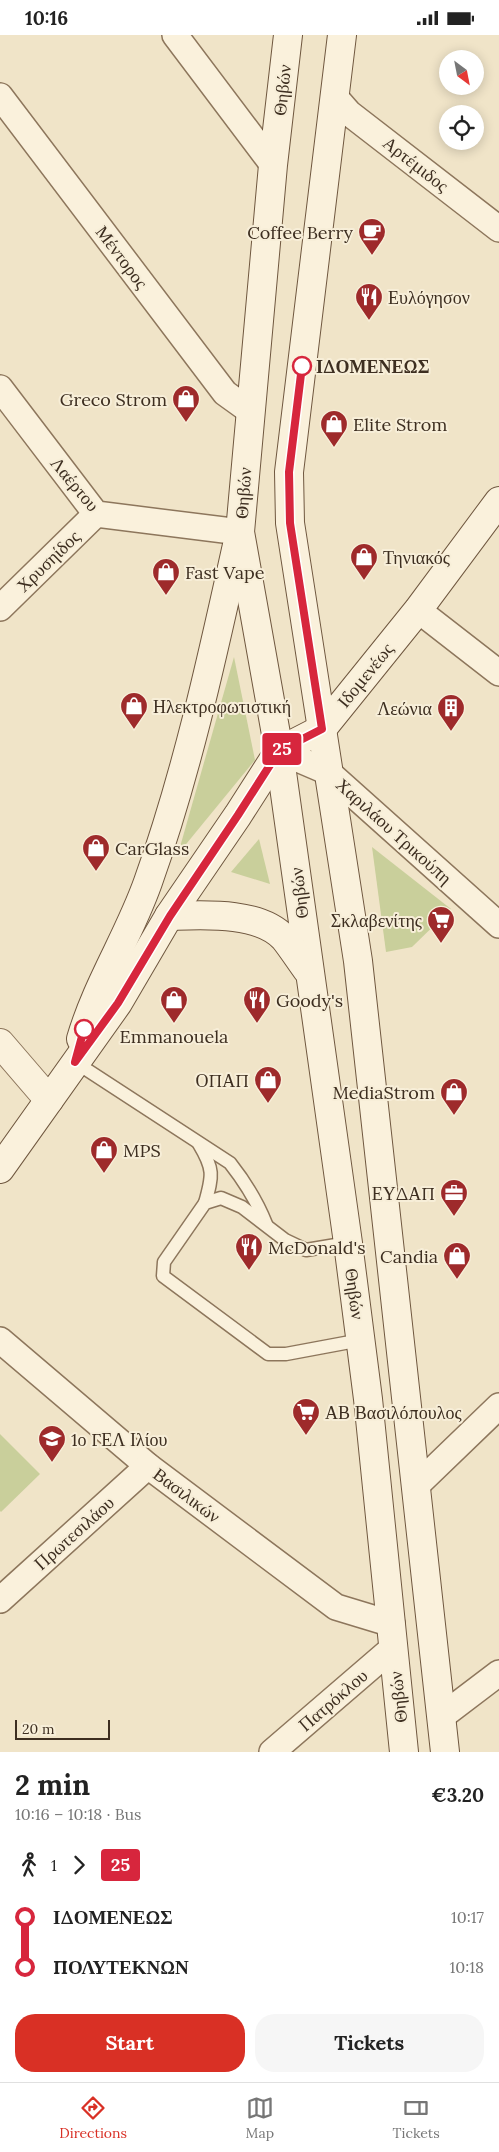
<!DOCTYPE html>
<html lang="en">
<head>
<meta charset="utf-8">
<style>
	body { margin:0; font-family:Lora,serif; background:#f6f6f6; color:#222; height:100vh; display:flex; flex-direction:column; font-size:19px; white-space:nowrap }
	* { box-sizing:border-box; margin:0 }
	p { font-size:16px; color:#767676 }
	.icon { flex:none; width:28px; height:28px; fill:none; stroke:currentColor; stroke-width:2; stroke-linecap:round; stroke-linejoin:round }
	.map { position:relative; height:1717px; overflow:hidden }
	.panel { display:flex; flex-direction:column; background:#fff; flex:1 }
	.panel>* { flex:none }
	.badge { padding:0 10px; border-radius:4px; font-size:18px; line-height:32px }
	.needle { width:32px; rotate:148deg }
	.buttons { position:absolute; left:439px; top:15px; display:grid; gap:10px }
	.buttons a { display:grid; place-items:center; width:45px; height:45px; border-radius:50%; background:#fff; box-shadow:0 2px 12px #0003; font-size:25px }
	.scale { position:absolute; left:15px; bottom:12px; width:95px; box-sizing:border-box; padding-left:5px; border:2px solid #3d2e20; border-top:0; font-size:14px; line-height:18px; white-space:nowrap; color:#3d2e20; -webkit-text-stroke:4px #f7eed8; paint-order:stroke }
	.map>.badge { position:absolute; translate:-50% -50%; box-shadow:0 0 0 2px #fff }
	.legs { display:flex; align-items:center; gap:8px; height:55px; padding:0 15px; font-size:16px }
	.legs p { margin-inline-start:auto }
	.head { display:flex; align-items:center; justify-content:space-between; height:85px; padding:0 15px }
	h1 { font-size:28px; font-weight:800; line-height:38px }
	.action { display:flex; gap:10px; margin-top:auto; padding:10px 15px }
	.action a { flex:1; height:58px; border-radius:20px; background:#d93025; color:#fff; font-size:20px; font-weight:800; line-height:58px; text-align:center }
	.action a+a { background:#f6f6f6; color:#222 }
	ul { padding:0 15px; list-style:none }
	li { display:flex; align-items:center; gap:18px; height:50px; font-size:19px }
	li i { display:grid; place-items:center; width:8px; height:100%; margin:0 6px; background:currentColor }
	li i::after { content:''; width:12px; height:12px; margin:-6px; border:4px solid; border-radius:50%; background:#fff }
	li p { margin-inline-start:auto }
	li:first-child i { background:linear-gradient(#0000 50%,currentColor 0) }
	li:last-child i { background:linear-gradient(currentColor 50%,#0000 0) }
	.status { display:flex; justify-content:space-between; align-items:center; height:35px; padding:0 25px; background:#fff; direction:ltr }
	.status svg { height:14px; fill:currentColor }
	.menu { display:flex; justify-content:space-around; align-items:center; height:70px; border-top:1px solid #e0e0e0; background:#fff; font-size:14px; color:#767676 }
	.menu a { display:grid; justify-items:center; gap:2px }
	.menu .current { color:#d93025 }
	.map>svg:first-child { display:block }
	.green { fill:#c9cf9b }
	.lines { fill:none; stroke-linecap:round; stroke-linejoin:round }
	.service-casing { stroke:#8d765c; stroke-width:15 }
	.minor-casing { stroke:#8d765c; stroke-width:28 }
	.tertiary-casing { stroke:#8d765c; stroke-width:30 }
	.secondary-casing { stroke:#6f573f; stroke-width:30 }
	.service { stroke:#faf1dc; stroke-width:12 }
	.minor { stroke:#faf1dc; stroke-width:25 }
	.tertiary { stroke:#faf1dc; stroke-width:28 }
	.secondary { stroke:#faf1dc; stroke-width:28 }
	.line-1-casing { stroke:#fff; stroke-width:11 }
	.line-1 { stroke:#d7263d; stroke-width:8 }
	.stop-1-dot { fill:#fff; stroke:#d7263d; stroke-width:2.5 }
	.labels { text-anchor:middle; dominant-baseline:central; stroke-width:4; stroke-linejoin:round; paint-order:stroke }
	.street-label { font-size:18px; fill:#3d2e20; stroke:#f7eed8 }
	.poi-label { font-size:18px; fill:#3d2e20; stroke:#f7eed8; text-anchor:start }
	.stop-label { font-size:18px; font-weight:bold; fill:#3d2e20; stroke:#f7eed8; text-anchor:start }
</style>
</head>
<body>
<div class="status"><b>10:16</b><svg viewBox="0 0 49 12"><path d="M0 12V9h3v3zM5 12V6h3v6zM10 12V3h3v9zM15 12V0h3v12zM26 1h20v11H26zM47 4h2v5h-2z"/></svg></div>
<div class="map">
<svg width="499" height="1717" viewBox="0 0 499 1717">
	<rect width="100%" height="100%" fill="#f0e4c8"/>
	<g class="green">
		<polygon points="234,622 255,725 178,819"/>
		<polygon points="259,804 270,849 231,837"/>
		<polygon points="372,812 451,874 412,912 386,917"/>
		<polygon points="0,1399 40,1439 1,1477 0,1476"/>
	</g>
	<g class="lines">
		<defs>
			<g id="service">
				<path d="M75 1027 230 1128C245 1147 257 1166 266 1189"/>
				<path d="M199 1109C214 1134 213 1140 205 1168"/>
				<polyline points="348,1208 306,1215 285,1205 242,1172 221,1163 205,1168 164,1227 163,1241 268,1319 286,1319 361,1305"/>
			</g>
			<g id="minor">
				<polyline points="175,0 273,130"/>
				<polyline points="0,61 225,358 250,376"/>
				<polyline points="335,62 349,78 499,194"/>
				<polyline points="0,353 96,479 240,497"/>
				<polyline points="0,573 96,479"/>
				<polyline points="418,575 499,638"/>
				<polyline points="279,716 328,737 499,890"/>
				<polyline points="0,1305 148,1431 336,1572 392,1589"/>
				<polyline points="416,1451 499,1371"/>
				<polyline points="0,1565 148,1431"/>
				<polyline points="441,1682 499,1638"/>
				<polyline points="272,1717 394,1612"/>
			</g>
			<polyline id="tertiary" points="0,1008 49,1065"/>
			<g id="secondary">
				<polyline points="288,0 273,130 240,497 279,716 348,1208 368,1364 404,1717"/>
				<polyline points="342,0 289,437 290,488 358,926 445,1717"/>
				<path d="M169 881C203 880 259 876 284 903 292 913 299 924 307 935"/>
				<path d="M81 1004C97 949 129 901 148 847 187 738 212 623 237 510"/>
				<polyline points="0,1134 118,968 169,881 238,780 279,716 322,694 418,575 499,466"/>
			</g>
		</defs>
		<use href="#service" class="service-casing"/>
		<use href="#minor" class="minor-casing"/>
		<use href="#tertiary" class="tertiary-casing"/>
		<use href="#secondary" class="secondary-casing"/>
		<use href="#service" class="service"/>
		<use href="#minor" class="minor"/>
		<use href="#tertiary" class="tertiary"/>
		<use href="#secondary" class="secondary"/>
	</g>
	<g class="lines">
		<defs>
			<polyline id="line-1" points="84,994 75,1027 118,968 170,881 238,780 279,716 322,694 290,488 289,437 302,331"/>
		</defs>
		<use href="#line-1" class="line-1-casing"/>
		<use href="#line-1" class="line-1"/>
	</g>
	<defs>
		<symbol id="cafe-pin" viewBox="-11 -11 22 30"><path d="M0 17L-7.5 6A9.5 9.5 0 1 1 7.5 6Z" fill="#9e2a2b" stroke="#f7eed8"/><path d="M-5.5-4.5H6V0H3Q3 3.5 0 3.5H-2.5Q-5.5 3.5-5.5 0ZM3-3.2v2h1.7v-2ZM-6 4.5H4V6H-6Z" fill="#fff"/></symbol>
		<symbol id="restaurant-pin" viewBox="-11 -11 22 30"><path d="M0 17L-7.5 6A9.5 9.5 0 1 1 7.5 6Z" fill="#9e2a2b" stroke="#f7eed8"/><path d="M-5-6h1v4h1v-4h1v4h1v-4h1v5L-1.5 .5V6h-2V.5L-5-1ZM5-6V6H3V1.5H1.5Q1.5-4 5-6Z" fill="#fff"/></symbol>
		<symbol id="shop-pin" viewBox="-11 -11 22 30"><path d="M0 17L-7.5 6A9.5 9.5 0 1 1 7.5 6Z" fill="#9e2a2b" stroke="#f7eed8"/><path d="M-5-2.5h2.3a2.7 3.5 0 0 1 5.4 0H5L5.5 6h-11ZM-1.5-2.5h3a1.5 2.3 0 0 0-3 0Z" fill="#fff"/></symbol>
		<symbol id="building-pin" viewBox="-11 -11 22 30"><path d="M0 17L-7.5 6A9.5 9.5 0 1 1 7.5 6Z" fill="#9e2a2b" stroke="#f7eed8"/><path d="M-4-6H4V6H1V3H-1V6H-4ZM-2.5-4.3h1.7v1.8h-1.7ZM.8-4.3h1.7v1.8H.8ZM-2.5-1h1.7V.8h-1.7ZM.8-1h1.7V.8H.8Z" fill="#fff"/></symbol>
		<symbol id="supermarket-pin" viewBox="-11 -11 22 30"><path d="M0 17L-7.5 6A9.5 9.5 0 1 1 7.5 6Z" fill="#9e2a2b" stroke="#f7eed8"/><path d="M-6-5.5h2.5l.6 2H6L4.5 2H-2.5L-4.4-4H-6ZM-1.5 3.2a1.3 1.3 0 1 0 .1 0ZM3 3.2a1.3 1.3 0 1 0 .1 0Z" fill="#fff"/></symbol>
		<symbol id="office-pin" viewBox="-11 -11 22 30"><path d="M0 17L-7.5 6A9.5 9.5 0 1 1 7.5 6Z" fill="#9e2a2b" stroke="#f7eed8"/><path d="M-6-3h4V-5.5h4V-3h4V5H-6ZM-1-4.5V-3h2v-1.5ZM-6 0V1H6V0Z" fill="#fff"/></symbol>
		<symbol id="school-pin" viewBox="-11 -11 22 30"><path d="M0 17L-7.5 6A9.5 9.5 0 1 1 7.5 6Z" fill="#9e2a2b" stroke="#f7eed8"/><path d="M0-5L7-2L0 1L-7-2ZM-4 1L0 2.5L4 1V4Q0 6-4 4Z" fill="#fff"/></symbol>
	</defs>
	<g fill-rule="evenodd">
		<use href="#cafe-pin" x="356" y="181" width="32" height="43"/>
		<use href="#restaurant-pin" x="353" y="246" width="32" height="43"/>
		<use href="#shop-pin" x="170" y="348" width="32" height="43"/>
		<use href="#shop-pin" x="318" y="373" width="32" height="43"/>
		<use href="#shop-pin" x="348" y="506" width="32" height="43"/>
		<use href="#shop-pin" x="150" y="521" width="32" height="43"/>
		<use href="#shop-pin" x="118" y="655" width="32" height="43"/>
		<use href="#building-pin" x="435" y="657" width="32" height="43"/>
		<use href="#shop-pin" x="80" y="797" width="32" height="43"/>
		<use href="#supermarket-pin" x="425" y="869" width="32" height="43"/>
		<use href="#shop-pin" x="158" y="949" width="32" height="43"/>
		<use href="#restaurant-pin" x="241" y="949" width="32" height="43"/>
		<use href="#shop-pin" x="252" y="1029" width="32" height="43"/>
		<use href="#shop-pin" x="438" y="1041" width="32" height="43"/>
		<use href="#shop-pin" x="88" y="1099" width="32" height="43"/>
		<use href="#office-pin" x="438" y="1142" width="32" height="43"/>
		<use href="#restaurant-pin" x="233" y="1196" width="32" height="43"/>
		<use href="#shop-pin" x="441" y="1205" width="32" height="43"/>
		<use href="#supermarket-pin" x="290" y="1361" width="32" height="43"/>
		<use href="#school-pin" x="36" y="1388" width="32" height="43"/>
	</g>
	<g class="stop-1-dot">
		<circle cx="302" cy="331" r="9"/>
		<circle cx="84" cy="994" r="9"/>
	</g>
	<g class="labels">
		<g class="street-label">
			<text transform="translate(282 55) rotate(-84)">Θηβών</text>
			<text transform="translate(416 129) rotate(38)">Αρτέμιδος</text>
			<text transform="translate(122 222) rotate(53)">Μέντορος</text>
			<text transform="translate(75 449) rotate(50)">Λαέρτου</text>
			<text transform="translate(243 458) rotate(-86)">Θηβών</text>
			<text transform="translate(48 526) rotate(-44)">Χρυσηίδος</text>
			<text transform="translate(365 640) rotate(-51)">Ιδομενέως</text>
			<text transform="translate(394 796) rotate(42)">Χαριλάου Τρικούπη</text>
			<text transform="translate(299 858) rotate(-97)">Θηβών</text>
			<text transform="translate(355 1259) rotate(82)">Θηβών</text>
			<text transform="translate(187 1460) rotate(37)">Βασιλικών</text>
			<text transform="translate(74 1498) rotate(-42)">Πρωτεσιλάου</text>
			<text transform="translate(398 1662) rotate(-96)">Θηβών</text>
			<text transform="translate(333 1665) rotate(-41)">Πατρόκλου</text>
		</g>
		<g class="poi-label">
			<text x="353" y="197" text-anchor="end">Coffee Berry</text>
			<text x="388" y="262">Ευλόγησον</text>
			<text x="167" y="364" text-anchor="end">Greco Strom</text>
			<text x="353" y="389">Elite Strom</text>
			<text x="383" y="522">Τηνιακός</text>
			<text x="185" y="537">Fast Vape</text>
			<text x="153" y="671">Ηλεκτροφωτιστική</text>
			<text x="432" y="673" text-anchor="end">Λεώνια</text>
			<text x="115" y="813">CarGlass</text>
			<text x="422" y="885" text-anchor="end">Σκλαβενίτης</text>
			<text x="276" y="965">Goody's</text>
			<text x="174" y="1001" text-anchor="middle">Emmanouela</text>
			<text x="249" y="1045" text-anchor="end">ΟΠΑΠ</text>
			<text x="435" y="1057" text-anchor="end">MediaStrom</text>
			<text x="123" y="1115">MPS</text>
			<text x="435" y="1158" text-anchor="end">ΕΥΔΑΠ</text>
			<text x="268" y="1212">McDonald's</text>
			<text x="438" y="1221" text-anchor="end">Candia</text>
			<text x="325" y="1377">ΑΒ Βασιλόπουλος</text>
			<text x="71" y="1404">1ο ΓΕΛ Ιλίου</text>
		</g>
		<g class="stop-label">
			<text x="316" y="331">ΙΔΟΜΕΝΕΩΣ</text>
		</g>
	</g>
</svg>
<div class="buttons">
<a><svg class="needle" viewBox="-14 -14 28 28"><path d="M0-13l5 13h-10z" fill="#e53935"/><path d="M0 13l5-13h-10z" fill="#767676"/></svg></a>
<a><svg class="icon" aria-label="locate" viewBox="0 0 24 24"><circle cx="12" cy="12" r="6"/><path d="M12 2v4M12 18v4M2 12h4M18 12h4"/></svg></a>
</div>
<div class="scale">20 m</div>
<b class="badge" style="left:282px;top:714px;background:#d7263d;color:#fff">25</b>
</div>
<section class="panel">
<div class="head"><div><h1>2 min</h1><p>10:16 – 10:18 · Bus</p></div><b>€3.20</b></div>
<div class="legs"><svg class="icon" aria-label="walk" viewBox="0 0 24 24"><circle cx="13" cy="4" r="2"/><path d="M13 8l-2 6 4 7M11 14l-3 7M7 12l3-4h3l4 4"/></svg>1<svg class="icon" aria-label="forward" viewBox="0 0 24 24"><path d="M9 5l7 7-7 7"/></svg><b class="badge" style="background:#d7263d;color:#fff">25</b></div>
<ul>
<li><i style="color:#d7263d"></i><b>ΙΔΟΜΕΝΕΩΣ</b><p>10:17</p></li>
<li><i style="color:#d7263d"></i><b>ΠΟΛΥΤΕΚΝΩΝ</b><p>10:18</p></li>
</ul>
<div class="action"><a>Start</a><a>Tickets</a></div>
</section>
<nav class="menu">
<a class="current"><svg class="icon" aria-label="directions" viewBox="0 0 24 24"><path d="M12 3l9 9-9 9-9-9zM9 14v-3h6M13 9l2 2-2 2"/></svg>Directions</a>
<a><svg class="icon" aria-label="map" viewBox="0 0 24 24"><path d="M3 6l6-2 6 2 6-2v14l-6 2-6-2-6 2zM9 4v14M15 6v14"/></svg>Map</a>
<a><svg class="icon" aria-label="tickets" viewBox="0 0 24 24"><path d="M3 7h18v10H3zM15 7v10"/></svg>Tickets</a>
</nav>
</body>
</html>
